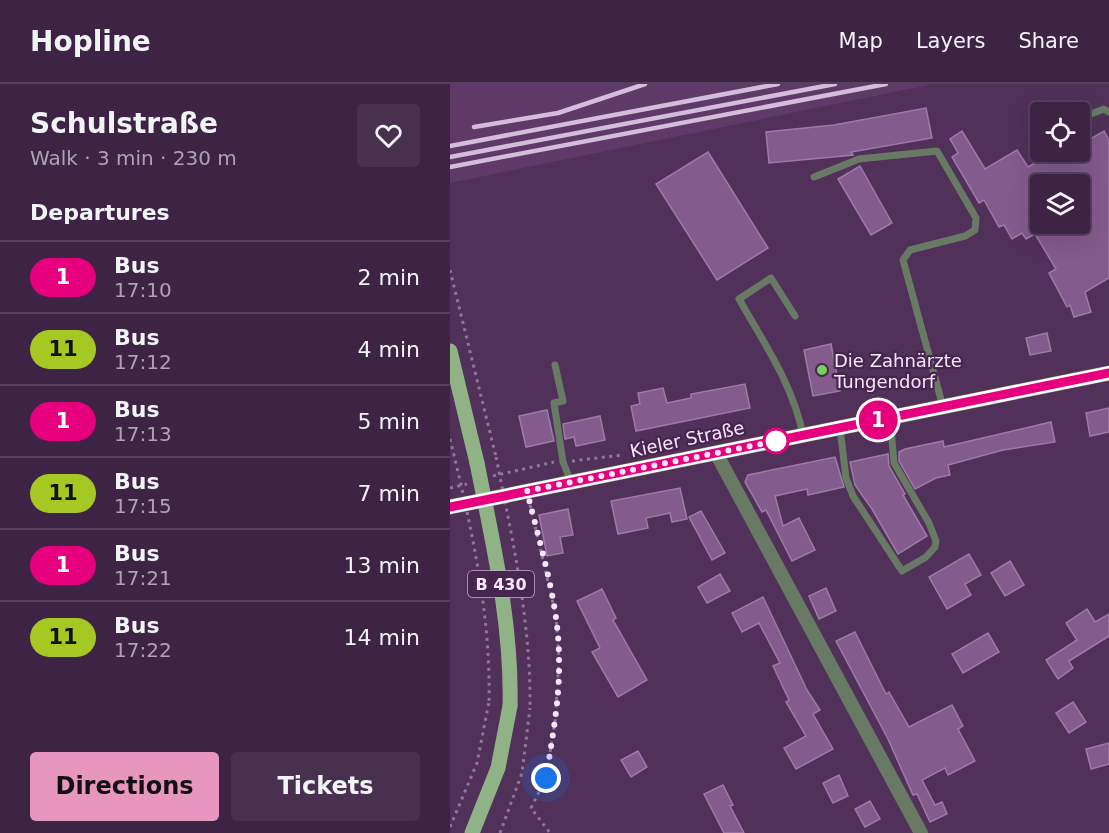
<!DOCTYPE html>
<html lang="en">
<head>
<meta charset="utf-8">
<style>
	body { margin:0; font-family:"DejaVu Sans",sans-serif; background:#48304f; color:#f1f3f6; height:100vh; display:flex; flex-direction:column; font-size:22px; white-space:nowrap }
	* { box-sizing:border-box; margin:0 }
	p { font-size:20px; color:#ada4b2 }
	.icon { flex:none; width:33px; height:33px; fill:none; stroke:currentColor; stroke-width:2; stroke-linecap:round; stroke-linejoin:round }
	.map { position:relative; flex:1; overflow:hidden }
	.side { display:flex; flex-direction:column; background:#3d2444; width:450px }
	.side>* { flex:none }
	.badge { padding:0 12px; border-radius:20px; font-size:21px; line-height:39px }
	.controls { position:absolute; left:580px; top:18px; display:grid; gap:12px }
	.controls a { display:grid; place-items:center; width:60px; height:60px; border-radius:6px; background:#3d2444; box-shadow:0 6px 24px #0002,0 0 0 2px #56415d; font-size:30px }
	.you { position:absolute; width:30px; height:30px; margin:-15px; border:4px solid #fff; border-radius:50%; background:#1a73e8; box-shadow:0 0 0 9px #1a73e833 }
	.map>.badge { position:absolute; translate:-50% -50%; box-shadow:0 0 0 3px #fff }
	h2 { padding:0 30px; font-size:22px; line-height:54px }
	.round { display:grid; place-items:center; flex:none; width:63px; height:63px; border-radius:6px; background:#48304f }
	.summary { display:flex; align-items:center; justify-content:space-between; height:102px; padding:0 30px }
	h1 { font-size:28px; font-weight:800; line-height:45px }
	.action { display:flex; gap:12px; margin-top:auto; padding:12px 30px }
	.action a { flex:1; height:69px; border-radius:6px; background:#e797bd; color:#111; font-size:24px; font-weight:800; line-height:69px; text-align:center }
	.action a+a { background:#48304f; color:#f1f3f6 }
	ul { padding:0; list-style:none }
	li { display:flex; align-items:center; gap:18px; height:72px; padding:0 30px; border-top:2px solid #56415d }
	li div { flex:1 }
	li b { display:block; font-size:22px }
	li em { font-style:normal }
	li .badge { min-width:66px; font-weight:700; text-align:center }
	header { display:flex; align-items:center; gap:36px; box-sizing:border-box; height:84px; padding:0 30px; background:#3d2444; border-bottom:2px solid #56415d }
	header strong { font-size:28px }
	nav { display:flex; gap:33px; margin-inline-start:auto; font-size:21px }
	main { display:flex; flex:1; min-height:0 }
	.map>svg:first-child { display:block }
	.built { fill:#5f3a69 }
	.building { fill:#835b8d; stroke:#9f7aa8; stroke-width:1.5; fill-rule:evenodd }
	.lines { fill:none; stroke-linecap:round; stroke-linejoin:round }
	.path { stroke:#92769a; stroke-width:3; stroke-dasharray:3 4.5; stroke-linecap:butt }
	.service { stroke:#687a64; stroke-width:7 }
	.minor { stroke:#687a64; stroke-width:14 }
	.secondary { stroke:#7e9a77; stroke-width:15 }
	.primary { stroke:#8fb385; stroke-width:15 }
	.rail { stroke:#d4bdda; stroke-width:4.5 }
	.path-bridge { stroke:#92769a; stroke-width:3; stroke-dasharray:3 4.5; stroke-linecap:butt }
	.primary-bridge { stroke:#8fb385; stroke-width:15 }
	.line-casing { stroke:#fff; stroke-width:14 }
	.line { stroke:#e6007e; stroke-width:9 }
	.walk { stroke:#f9e5fe; stroke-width:6; stroke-dasharray:0 10.8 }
	.poi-dot { fill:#75d25b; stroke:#46264e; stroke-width:2 }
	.stop-dot { fill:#fff; stroke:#e6007e; stroke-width:3 }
	.labels { text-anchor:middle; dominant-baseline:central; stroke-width:4.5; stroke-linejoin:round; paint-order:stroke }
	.shield { fill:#46264e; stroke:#c3acc9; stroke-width:1.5 }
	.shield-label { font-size:16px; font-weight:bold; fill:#f9e5fe }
	.poi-label { font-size:18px; fill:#f9e5fe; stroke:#46264e; text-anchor:start }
	.street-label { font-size:18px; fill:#f9e5fe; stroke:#46264e }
</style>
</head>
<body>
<header>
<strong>Hopline</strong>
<nav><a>Map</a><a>Layers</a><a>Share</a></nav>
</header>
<main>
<section class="side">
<div class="summary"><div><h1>Schulstraße</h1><p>Walk · 3 min · 230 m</p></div><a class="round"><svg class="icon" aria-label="heart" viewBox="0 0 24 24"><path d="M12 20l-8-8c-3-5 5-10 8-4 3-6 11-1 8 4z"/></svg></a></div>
<h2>Departures</h2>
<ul>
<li><span class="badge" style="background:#e6007e;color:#fff">1</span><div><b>Bus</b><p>17:10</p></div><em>2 min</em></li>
<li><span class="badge" style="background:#a5c823;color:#111">11</span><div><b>Bus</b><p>17:12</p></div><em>4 min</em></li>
<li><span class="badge" style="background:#e6007e;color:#fff">1</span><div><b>Bus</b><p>17:13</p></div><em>5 min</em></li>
<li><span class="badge" style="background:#a5c823;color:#111">11</span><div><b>Bus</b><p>17:15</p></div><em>7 min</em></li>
<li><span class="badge" style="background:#e6007e;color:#fff">1</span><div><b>Bus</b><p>17:21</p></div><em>13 min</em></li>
<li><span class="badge" style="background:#a5c823;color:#111">11</span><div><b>Bus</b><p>17:22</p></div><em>14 min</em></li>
</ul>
<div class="action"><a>Directions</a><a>Tickets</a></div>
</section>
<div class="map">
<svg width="659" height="749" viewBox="0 0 659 749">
	<rect width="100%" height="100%" fill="#51305a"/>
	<polygon class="built" points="0,0 483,0 0,99"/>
	<g class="building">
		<polygon points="476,24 482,54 401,68 403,71 319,79 316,48 384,41"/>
		<path d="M512 47 535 85 567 66 578 83 604 68H630V61L654 47 659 56V194L635 208 641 228 624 233 620 221 617 223 599 189 606 185 585 150 576 155 572 149 562 155 554 141 549 143 534 116 529 119 502 73 508 69 500 55ZM591 100H630V140H591Z"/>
		<polygon points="258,68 318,164 267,196 206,100"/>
		<polygon points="410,82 442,139 421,151 388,95"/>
		<polygon points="597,249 601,267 580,271 576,254"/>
		<polygon points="381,260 390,307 363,312 354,266"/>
		<polygon points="295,300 300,324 186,347 181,322 190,320 188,309 213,304 217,319 241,314 241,310"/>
		<polygon points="659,324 659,348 640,352 636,329"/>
		<polygon points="97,326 104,357 76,363 69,332"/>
		<polygon points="150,332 155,356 126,362 124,353 115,355 113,340"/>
		<polygon points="601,338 605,358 553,366 498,381 500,391 486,394 465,405 449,377 449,368 455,365 493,357 494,363"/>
		<polygon points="438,370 439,382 455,410 453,411 477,452 448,470 422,425 405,401 400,378"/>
		<polygon points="385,373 394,403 358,411 357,405 325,412 333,442 349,434 365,466 342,477 316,426 312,428 295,398 298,391"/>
		<polygon points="230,404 237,435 222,438 220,429 196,434 198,444 168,450 161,417"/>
		<polygon points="118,425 123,451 110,453 113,469 97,472 89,431"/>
		<polygon points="251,427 275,469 262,476 239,433"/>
		<polygon points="519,470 531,491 515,500 521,511 497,525 479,493"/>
		<polygon points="560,477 574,501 555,512 541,489"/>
		<polygon points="270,490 280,507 257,519 248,503"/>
		<polygon points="376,504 386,527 369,535 359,512"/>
		<polygon points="152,505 166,534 163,536 197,596 168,613 142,568 150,564 127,517"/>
		<polygon points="313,513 357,606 370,626 363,630 383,665 346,685 334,664 356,652 336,618 339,616 323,582 330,579 309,539 292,548 282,529"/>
		<polygon points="637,525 645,538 659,530 659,552 619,577 623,584 608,595 596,576 627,556 616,539"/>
		<polygon points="405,548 436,610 439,608 459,643 502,621 513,642 508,645 525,677 498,691 495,684 472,696 485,721 492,718 497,730 480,738 467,710 463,711 438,655 386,557"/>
		<polygon points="538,549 549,568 513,589 502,570"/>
		<polygon points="623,618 636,638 619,649 606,629"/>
		<polygon points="659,659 659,680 641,685 636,665"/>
		<polygon points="188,667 197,683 181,693 171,676"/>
		<polygon points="389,691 398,712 383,719 373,699"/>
		<polygon points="273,701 283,721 280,722 294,749 274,749 254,710"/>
		<polygon points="420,717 430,735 415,743 405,725"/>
	</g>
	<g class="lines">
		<g class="path">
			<polyline points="0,186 46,373"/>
			<polyline points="122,377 172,371"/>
			<polyline points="43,392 104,378"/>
			<polyline points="0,404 17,400"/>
			<polyline points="80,421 106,532 109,575 105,637 96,694 81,724 100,749"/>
			<polyline points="0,743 27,679 39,618"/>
			<polyline points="50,749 72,689 80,624"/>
		</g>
		<g class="service">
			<polyline points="630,34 654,25 659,28"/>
			<polyline points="364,93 409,75 487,67 526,134 525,146 515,152 460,166 453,176 493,323"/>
			<path d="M345 232 321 194 289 215C314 259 343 301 353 351"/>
			<polyline points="105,281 113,317 104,319 113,378 121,398"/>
			<polyline points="390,344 396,394 403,412 452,487 476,473 485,463 486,457 479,439 444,379 440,333"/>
		</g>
		<polyline class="minor" points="266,369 471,749"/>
		<polyline class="secondary" points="0,423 659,289"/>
		<g class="primary">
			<polyline points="0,267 27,379"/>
			<polyline points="22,749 48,684 60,622"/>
		</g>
		<g class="rail">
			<polyline points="24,43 108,29 195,0"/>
			<polyline points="0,62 328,0"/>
			<polyline points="0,73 385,0"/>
			<polyline points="0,83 436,0"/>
		</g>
		<g class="path-bridge">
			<path d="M0 355C21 440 41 530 39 618"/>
			<path d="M46 373C63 457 81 539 80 624"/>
		</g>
		<path class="primary-bridge" d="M27 379C43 460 62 539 60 622"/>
	</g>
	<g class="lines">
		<defs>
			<polyline id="line" points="0,423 659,289"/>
		</defs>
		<use href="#line" class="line-casing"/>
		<use href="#line" class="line"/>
		<path class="walk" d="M96 694C102 655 110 615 109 575 109 519 90 462 77 407L331 356 326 357"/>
	</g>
	<circle class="poi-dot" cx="372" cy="286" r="6"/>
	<circle class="stop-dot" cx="326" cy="357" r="12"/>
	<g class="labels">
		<rect class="shield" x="18" y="487" width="66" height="26" rx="4.5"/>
		<g class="shield-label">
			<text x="51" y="500">B 430</text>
		</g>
		<g class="poi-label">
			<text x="384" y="276">Die Zahnärzte<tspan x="384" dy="21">Tungendorf</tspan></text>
		</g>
		<g class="street-label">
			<text transform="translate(237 355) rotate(-12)">Kieler Straße</text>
		</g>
	</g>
</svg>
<div class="controls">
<a><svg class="icon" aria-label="locate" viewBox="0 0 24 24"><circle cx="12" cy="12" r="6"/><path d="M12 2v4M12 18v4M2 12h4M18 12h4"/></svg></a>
<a><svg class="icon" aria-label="layers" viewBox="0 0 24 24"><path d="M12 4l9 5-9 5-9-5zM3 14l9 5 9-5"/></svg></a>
</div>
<div class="you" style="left:96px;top:694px"></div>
<b class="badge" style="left:428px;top:336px;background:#e6007e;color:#fff">1</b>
</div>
</main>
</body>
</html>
